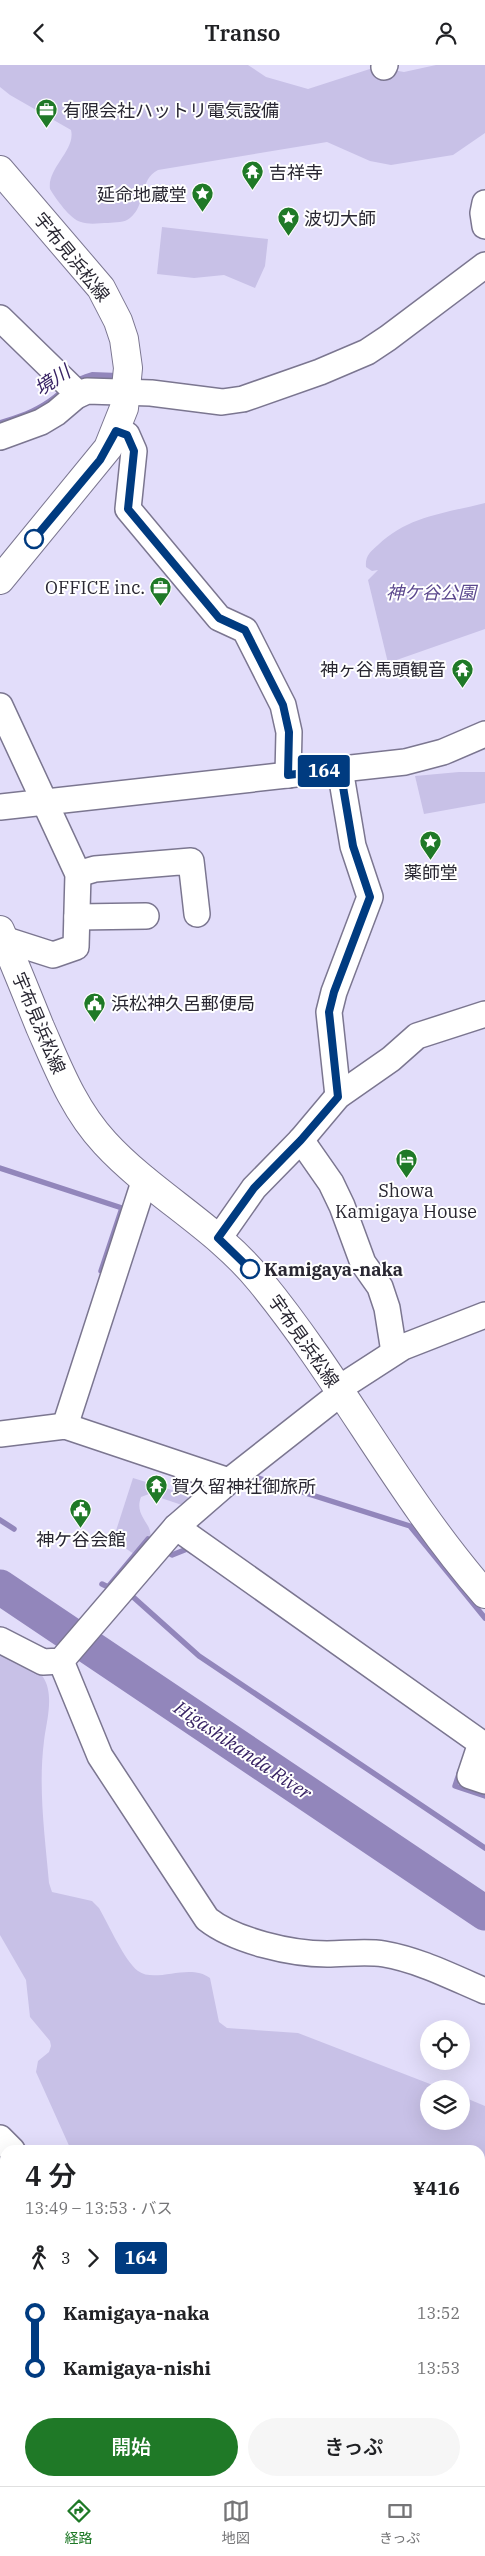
<!DOCTYPE html>
<html lang="ja">
<head>
<meta charset="utf-8">
<style>
	body { margin:0; font-family:"IBM Plex Serif","Noto Sans JP",serif; background:#f6f6f6; color:#202124; height:100vh; display:flex; flex-direction:column; font-size:19px; white-space:nowrap }
	* { box-sizing:border-box; margin:0 }
	p { font-size:16px; color:#757577 }
	.icon { flex:none; width:28px; height:28px; fill:none; stroke:currentColor; stroke-width:2; stroke-linecap:round; stroke-linejoin:round }
	.map { position:relative; flex:1; overflow:hidden }
	.side { position:absolute; left:0px; top:2080px; width:485px; height:341px; display:flex; flex-direction:column; background:#fff; border-radius:15px 15px 0 0; box-shadow:0 5px 20px #0002 }
	.side>* { flex:none }
	.badge { padding:0 10px; border-radius:4px; font-size:18px; line-height:32px }
	.fabs { position:absolute; left:420px; top:1955px; display:grid; gap:10px }
	.fabs a { display:grid; place-items:center; width:50px; height:50px; border-radius:50%; background:#fff; box-shadow:0 5px 20px #0002; font-size:25px }
	.map>.badge { position:absolute; translate:-50% -50%; box-shadow:0 0 0 2px #fff }
	.legs { display:flex; align-items:center; gap:8px; height:55px; padding:0 25px; font-size:16px }
	.legs p { margin-inline-start:auto }
	.overview { display:flex; align-items:center; justify-content:space-between; height:85px; padding:0 25px }
	h1 { font-size:28px; font-weight:600; line-height:38px }
	.primary-button { display:flex; gap:10px; margin-top:auto; padding:10px 25px }
	.primary-button a { flex:1; height:58px; border-radius:30px; background:#1f7927; color:#fff; font-size:20px; font-weight:600; line-height:58px; text-align:center }
	.primary-button a+a { background:#f6f6f6; color:#202124 }
	ul { padding:0 25px; list-style:none }
	li { display:flex; align-items:center; gap:18px; height:55px; font-size:19px }
	li i { display:grid; place-items:center; width:8px; height:100%; margin:0 6px; background:currentColor }
	li i::after { content:''; width:12px; height:12px; margin:-6px; border:4px solid; border-radius:50%; background:#fff }
	li p { margin-inline-start:auto }
	li:first-child i { background:linear-gradient(#0000 50%,currentColor 0) }
	li:last-child i { background:linear-gradient(currentColor 50%,#0000 0) }
	header { display:flex; justify-content:space-between; align-items:center; height:65px; padding:0 25px; background:#fff; font-size:22px; font-weight:600 }
	.tab-bar { display:flex; justify-content:space-around; align-items:center; height:70px; border-top:1px solid #e0e0e0; background:#fff; font-size:14px; color:#757577 }
	.tab-bar a { display:grid; justify-items:center; gap:2px }
	.tab-bar .selected { color:#1f7927 }
	.map>svg:first-child { display:block }
	.green { fill:#c8c1e7 }
	.water { fill:#9286bb }
	.lines { fill:none; stroke-linecap:round; stroke-linejoin:round }
	.stream { stroke:#9286bb; stroke-width:5.5 }
	.river { stroke:#9286bb; stroke-width:35 }
	.minor-casing { stroke:#7b7690; stroke-width:28 }
	.major-casing { stroke:#7b7690; stroke-width:30 }
	.minor { stroke:#fff; stroke-width:25 }
	.major { stroke:#fff; stroke-width:28 }
	.line-1-casing { stroke:#fff; stroke-width:11 }
	.line-1 { stroke:#003b80; stroke-width:8 }
	.stop-1-dot { fill:#fff; stroke:#003b80; stroke-width:2.5 }
	.labels { text-anchor:middle; dominant-baseline:central; stroke-width:4; stroke-linejoin:round; paint-order:stroke }
	.poi-label { font-size:18px; fill:#292732; stroke:#fff; text-anchor:start }
	.street-label { font-size:18px; fill:#292732; stroke:#fff }
	.park-label { font-size:18px; font-style:italic; fill:#5c498e; stroke:#fff }
	.stop-label { font-size:18px; font-weight:bold; fill:#292732; stroke:#fff; text-anchor:start }
	.water-label { font-size:19px; font-style:italic; fill:#382364; stroke:#fff }
</style>
</head>
<body>
<header><svg class="icon" aria-label="back" viewBox="0 0 24 24"><path d="M15 5l-7 7 7 7"/></svg>Transo<svg class="icon" aria-label="person" viewBox="0 0 24 24"><circle cx="12" cy="8" r="4"/><path d="M4 21q1-7 8-7t8 7"/></svg></header>
<div class="map">
<svg width="485" height="2421" viewBox="0 0 485 2421">
	<rect width="100%" height="100%" fill="#e2ddfa"/>
	<g class="green">
		<path d="M0 0H248L266 12 308 24 376 2 404 7 436 0H485V68L453 90 391 100 370 96 327 77 158 105C139 114 146 141 130 153 125 158 115 157 108 158 100 158 89 160 81 157 70 154 56 134 50 124 47 103 76 85 71 65L10 30 0 22Z"/>
		<polygon points="162,162 268,174 265,201 255,223 224,210 194,213 157,209"/>
		<path d="M485 438V564L388 598 368 515 378 505 372 506 366 502C365 491 370 487 378 480 408 451 446 448 485 438Z"/>
		<polygon points="459,707 485,707 485,738 424,749 415,711"/>
		<path d="M133 1413 185 1429 189 1434 185 1440H182L149 1429 141 1432C131 1458 170 1462 137 1491L113 1475Z"/>
		<path d="M0 1587C13 1594 34 1600 43 1612 55 1630 46 1658 44 1676 38 1723 45 1771 49 1818L52 1827 92 1836 99 1843C109 1860 124 1895 138 1906 156 1919 189 1897 210 1913L219 1957 227 1963 298 1968 443 2024H429V2056H461V2031L485 2041V2167L480 2169V2085H71L36 2007 38 1996 49 1987 51 1981 50 1976 30 1952 26 1915 0 1870Z"/>
		<polygon points="0,2137 5,2139 5,2416 480,2416 480,2232 485,2234 485,2421 0,2421"/>
	</g>
	<path class="water" d="M92 307 119 308V320C86 302 76 325 50 340 35 349 16 354 0 361V355C17 350 34 344 48 334 63 323 72 312 92 307Z"/>
	<g class="lines">
		<g class="stream">
			<polyline points="0,1103 122,1143 101,1206"/>
			<polyline points="255,1412 410,1461 485,1553"/>
			<polyline points="0,1455 14,1464"/>
			<polyline points="167,1487 172,1490 187,1484 192,1487"/>
			<polyline points="102,1519 108,1522 148,1474 150,1476"/>
			<polyline points="132,1531 199,1591 485,1783"/>
			<polyline points="460,1706 455,1721 485,1731"/>
		</g>
		<polyline class="river" points="0,1522 485,1848"/>
		<defs>
			<g id="minor">
				<polyline points="384,2 385,0"/>
				<polyline points="485,138 483,148 485,161"/>
				<polyline points="0,253 74,325 76,331"/>
				<polyline points="116,366 127,370 134,386 128,444 219,553 245,565 283,640 289,667 288,710"/>
				<polyline points="0,372 41,357 56,348 76,331 87,326 151,328 222,337 243,334 320,307 367,287 388,273 485,200"/>
				<polyline points="0,641 78,809 76,882 53,890 0,873"/>
				<polyline points="0,742 405,697 443,687 485,669"/>
				<polyline points="78,809 95,804 191,796 197,849"/>
				<polyline points="77,852 146,851"/>
				<polyline points="338,1031 329,947 334,927 370,832 353,781 340,704"/>
				<polyline points="301,1075 331,1118 342,1141 363,1198 380,1222 387,1243 394,1287"/>
				<polyline points="219,1173 254,1123 301,1075 338,1031 391,994 417,971 485,949"/>
				<polyline points="338,1324 403,1282 485,1250"/>
				<polyline points="65,1361 145,1114"/>
				<polyline points="0,1369 65,1361 229,1416"/>
				<polyline points="176,1462 481,1678 470,1711 485,1716"/>
				<polyline points="0,1575 43,1597 61,1596 176,1462 229,1416 341,1328"/>
				<path d="M61 1596 100 1691 207 1854C235 1876 291 1889 327 1889 346 1889 365 1886 384 1889 419 1895 452 1912 485 1926"/>
				<polyline points="0,2073 12,2085"/>
				<polyline points="480,2213 485,2213"/>
			</g>
			<g id="major">
				<polyline points="0,105 101,223 118,256 124,274 128,303 124,343 108,383 0,515"/>
				<path d="M0 865C14 897 27 930 40 962 58 1003 74 1045 105 1078 152 1129 217 1162 261 1217 342 1316 400 1432 485 1529"/>
			</g>
		</defs>
		<use href="#minor" class="minor-casing"/>
		<use href="#major" class="major-casing"/>
		<use href="#minor" class="minor"/>
		<use href="#major" class="major"/>
	</g>
	<g class="lines">
		<defs>
			<polyline id="line-1" points="34,474 100,395 116,366 127,370 134,386 128,444 219,553 245,565 283,640 289,667 288,710 340,704 353,781 370,832 334,927 329,947 338,1032 301,1075 254,1123 218,1173 250,1204"/>
		</defs>
		<use href="#line-1" class="line-1-casing"/>
		<use href="#line-1" class="line-1"/>
	</g>
	<defs>
		<symbol id="office-pin" viewBox="-11 -11 22 30"><path d="M0 17L-7.5 6A9.5 9.5 0 1 1 7.5 6Z" fill="#1f7927" stroke="#fff"/><path d="M-6-3h4V-5.5h4V-3h4V5H-6ZM-1-4.5V-3h2v-1.5ZM-6 0V1H6V0Z" fill="#fff"/></symbol>
		<symbol id="temple-pin" viewBox="-11 -11 22 30"><path d="M0 17L-7.5 6A9.5 9.5 0 1 1 7.5 6Z" fill="#1f7927" stroke="#fff"/><path d="M0-6L5-2H3V0L6.5 2.5H4V6H1.5V3h-3V6H-4V2.5H-6.5L-3 0V-2H-5Z" fill="#fff"/></symbol>
		<symbol id="sight-pin" viewBox="-11 -11 22 30"><path d="M0 17L-7.5 6A9.5 9.5 0 1 1 7.5 6Z" fill="#1f7927" stroke="#fff"/><path d="M0-6L1.8-2.2L6-1.7L2.9 1.2L3.7 5.4L0 3.3L-3.7 5.4L-2.9 1.2L-6-1.7L-1.8-2.2Z" fill="#fff"/></symbol>
		<symbol id="civic-pin" viewBox="-11 -11 22 30"><path d="M0 17L-7.5 6A9.5 9.5 0 1 1 7.5 6Z" fill="#1f7927" stroke="#fff"/><path d="M-.6-6.5H3V-4.5H.6V-3L4-1V1h2V6H-6V1h2V-1L-.6-3ZM-1.2 2.5V6h2.4V2.5Z" fill="#fff"/></symbol>
		<symbol id="hotel-pin" viewBox="-11 -11 22 30"><path d="M0 17L-7.5 6A9.5 9.5 0 1 1 7.5 6Z" fill="#1f7927" stroke="#fff"/><path d="M-6-4.5h1.5V1H6V5H4.5V3h-9V5H-6ZM-4 0a1.8 1.8 0 1 1 3.6 0ZM.5 0V-2.5h3Q6-2.5 6 0Z" fill="#fff"/></symbol>
	</defs>
	<g fill-rule="evenodd">
		<use href="#office-pin" x="34" y="32" width="25" height="34"/>
		<use href="#temple-pin" x="240" y="94" width="25" height="34"/>
		<use href="#sight-pin" x="190" y="116" width="25" height="34"/>
		<use href="#sight-pin" x="276" y="140" width="25" height="34"/>
		<use href="#office-pin" x="148" y="510" width="25" height="34"/>
		<use href="#temple-pin" x="450" y="592" width="25" height="34"/>
		<use href="#sight-pin" x="418" y="764" width="25" height="34"/>
		<use href="#civic-pin" x="82" y="926" width="25" height="34"/>
		<use href="#hotel-pin" x="394" y="1082" width="25" height="34"/>
		<use href="#temple-pin" x="144" y="1408" width="25" height="34"/>
		<use href="#civic-pin" x="68" y="1432" width="25" height="34"/>
	</g>
	<g class="stop-1-dot">
		<circle cx="34" cy="474" r="9"/>
		<circle cx="250" cy="1204" r="9"/>
	</g>
	<g class="labels">
		<g class="poi-label">
			<text x="63" y="45">有限会社ハットリ電気設備</text>
			<text x="269" y="107">吉祥寺</text>
			<text x="187" y="129" text-anchor="end">延命地蔵堂</text>
			<text x="304" y="153">波切大師</text>
			<text x="145" y="522" text-anchor="end">OFFICE inc.</text>
			<text x="446" y="604" text-anchor="end">神ヶ谷馬頭観音</text>
			<text x="431" y="807" text-anchor="middle">薬師堂</text>
			<text x="111" y="938">浜松神久呂郵便局</text>
			<text x="406" y="1125" text-anchor="middle">Showa<tspan x="406" dy="21">Kamigaya House</tspan></text>
			<text x="172" y="1421">賀久留神社御旅所</text>
			<text x="81" y="1474" text-anchor="middle">神ケ谷会館</text>
		</g>
		<g class="street-label">
			<text transform="translate(72 192) rotate(51)">宇布見浜松線</text>
			<text transform="translate(39 958) rotate(67)">宇布見浜松線</text>
			<text transform="translate(304 1276) rotate(55)">宇布見浜松線</text>
		</g>
		<g class="park-label">
			<text x="431" y="527">神ケ谷公園</text>
		</g>
		<g class="stop-label">
			<text x="264" y="1204">Kamigaya-naka</text>
		</g>
		<g class="water-label">
			<text transform="translate(52 315) rotate(-33)">境川</text>
			<text transform="translate(243 1685) rotate(34)">Higashikanda River</text>
		</g>
	</g>
</svg>
<div class="fabs">
<a><svg class="icon" aria-label="locate" viewBox="0 0 24 24"><circle cx="12" cy="12" r="6"/><path d="M12 2v4M12 18v4M2 12h4M18 12h4"/></svg></a>
<a><svg class="icon" aria-label="layers" viewBox="0 0 24 24"><path d="M12 4l9 5-9 5-9-5zM3 14l9 5 9-5"/></svg></a>
</div>
<b class="badge" style="left:324px;top:706px;background:#003b80;color:#fff">164</b>
<section class="side">
<div class="overview"><div><h1>4 分</h1><p>13:49 – 13:53 · バス</p></div><b>¥416</b></div>
<div class="legs"><svg class="icon" aria-label="walk" viewBox="0 0 24 24"><circle cx="13" cy="4" r="2"/><path d="M13 8l-2 6 4 7M11 14l-3 7M7 12l3-4h3l4 4"/></svg>3<svg class="icon" aria-label="forward" viewBox="0 0 24 24"><path d="M9 5l7 7-7 7"/></svg><b class="badge" style="background:#003b80;color:#fff">164</b></div>
<ul>
<li><i style="color:#003b80"></i><b>Kamigaya-naka</b><p>13:52</p></li>
<li><i style="color:#003b80"></i><b>Kamigaya-nishi</b><p>13:53</p></li>
</ul>
<div class="primary-button"><a>開始</a><a>きっぷ</a></div>
</section>
</div>
<nav class="tab-bar">
<a class="selected"><svg class="icon" aria-label="directions" viewBox="0 0 24 24"><path d="M12 3l9 9-9 9-9-9zM9 14v-3h6M13 9l2 2-2 2"/></svg>経路</a>
<a><svg class="icon" aria-label="map" viewBox="0 0 24 24"><path d="M3 6l6-2 6 2 6-2v14l-6 2-6-2-6 2zM9 4v14M15 6v14"/></svg>地図</a>
<a><svg class="icon" aria-label="tickets" viewBox="0 0 24 24"><path d="M3 7h18v10H3zM15 7v10"/></svg>きっぷ</a>
</nav>
</body>
</html>
